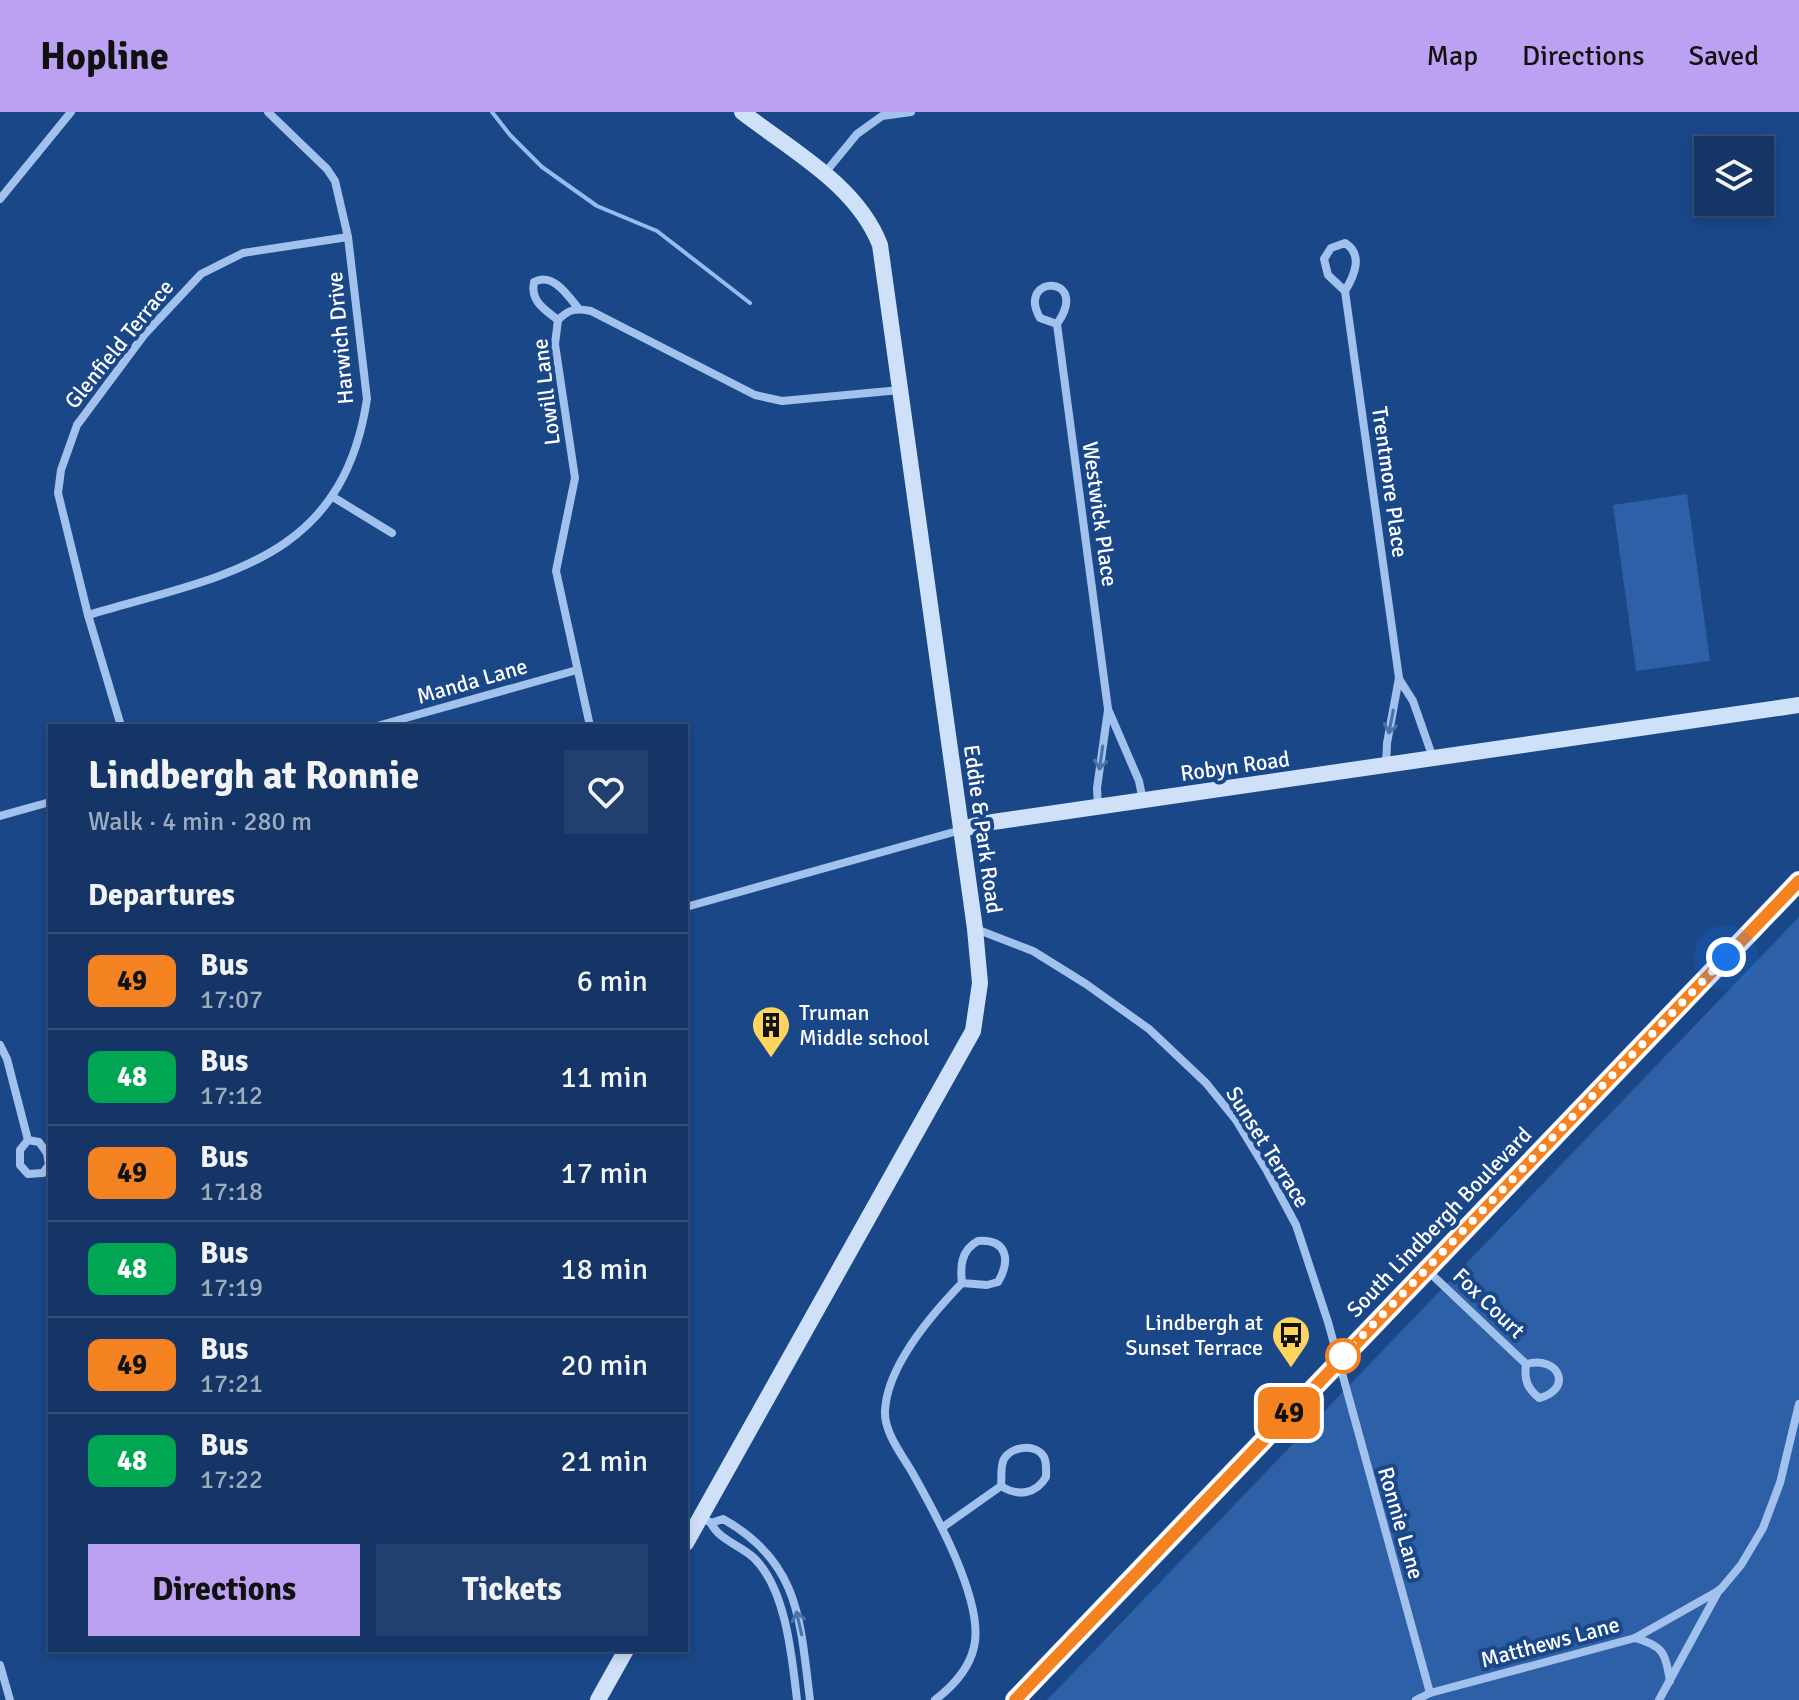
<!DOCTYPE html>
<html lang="en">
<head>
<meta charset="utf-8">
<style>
	body { margin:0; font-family:Signika,sans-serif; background:#21406f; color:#f1f3f6; height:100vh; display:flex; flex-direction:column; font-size:30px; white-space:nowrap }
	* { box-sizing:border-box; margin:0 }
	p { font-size:26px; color:#9dabbf }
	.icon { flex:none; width:44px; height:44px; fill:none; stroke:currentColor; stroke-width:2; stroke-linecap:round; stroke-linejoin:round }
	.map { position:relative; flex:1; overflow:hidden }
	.panel { position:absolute; left:48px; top:612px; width:640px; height:928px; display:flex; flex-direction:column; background:#143566; border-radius:0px; box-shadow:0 4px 12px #0003,0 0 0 2px #33507a }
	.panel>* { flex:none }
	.badge { padding:0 16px; border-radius:12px; font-size:28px; line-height:52px }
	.fabs { position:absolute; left:1694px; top:24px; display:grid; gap:16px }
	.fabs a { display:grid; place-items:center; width:80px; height:80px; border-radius:0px; background:#143566; box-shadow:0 4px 12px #0003,0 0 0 2px #33507a; font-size:40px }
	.you { position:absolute; width:40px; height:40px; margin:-20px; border:6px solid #fff; border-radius:50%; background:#1a73e8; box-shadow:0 0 0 12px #1a73e833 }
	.map>.badge { position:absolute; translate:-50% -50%; box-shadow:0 0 0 4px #fff }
	h2 { padding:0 40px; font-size:30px; line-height:72px }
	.round { display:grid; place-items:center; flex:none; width:84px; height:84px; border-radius:0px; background:#21406f }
	.overview { display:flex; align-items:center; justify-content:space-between; height:136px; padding:0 40px }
	h1 { font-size:38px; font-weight:700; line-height:60px }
	.primary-button { display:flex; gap:16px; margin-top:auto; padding:16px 40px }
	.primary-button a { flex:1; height:92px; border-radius:0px; background:#bca0f2; color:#111; font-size:32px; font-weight:700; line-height:92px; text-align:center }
	.primary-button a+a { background:#21406f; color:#f1f3f6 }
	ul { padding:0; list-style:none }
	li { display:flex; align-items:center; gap:24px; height:96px; padding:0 40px; border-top:2px solid #33507a }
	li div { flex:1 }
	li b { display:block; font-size:30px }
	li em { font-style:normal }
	li .badge { min-width:88px; font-weight:700; text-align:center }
	header { display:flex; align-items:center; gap:48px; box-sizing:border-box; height:112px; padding:0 40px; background:#bca0f2; color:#111 }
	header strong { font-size:38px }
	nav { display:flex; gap:44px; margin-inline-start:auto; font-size:28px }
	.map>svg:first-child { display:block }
	.green { fill:#2d60a6 }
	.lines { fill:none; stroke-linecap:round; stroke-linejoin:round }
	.stream { stroke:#95bcef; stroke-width:4 }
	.street { stroke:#a2c2ed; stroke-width:8 }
	.secondary { stroke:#cfe0f9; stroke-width:16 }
	.primary { stroke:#e8f0ff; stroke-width:20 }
	.oneway { stroke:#4a72ab }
	.line-casing { stroke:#fff; stroke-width:18 }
	.line { stroke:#f58220; stroke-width:12 }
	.walk { stroke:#fff; stroke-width:8; stroke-dasharray:0 14.4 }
	.stop-dot { fill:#fff; stroke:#f58220; stroke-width:4 }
	.labels { text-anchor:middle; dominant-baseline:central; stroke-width:8; stroke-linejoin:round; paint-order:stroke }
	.street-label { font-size:22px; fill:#fff; stroke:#1a4788 }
	.poi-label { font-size:22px; fill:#fff; stroke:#1a4788; text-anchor:start }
</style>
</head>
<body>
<header>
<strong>Hopline</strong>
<nav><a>Map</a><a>Directions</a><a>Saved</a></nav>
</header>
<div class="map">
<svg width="1799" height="1588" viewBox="0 0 1799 1588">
	<rect width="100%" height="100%" fill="#1a4788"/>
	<g class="green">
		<polygon points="1687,382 1710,549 1636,559 1613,393"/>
		<polygon points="1799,805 1799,1588 1047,1588"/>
	</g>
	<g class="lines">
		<polyline class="stream" points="492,0 510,23 542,55 597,94 657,119 750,191"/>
		<g class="street">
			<polyline points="824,62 857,22 882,4 911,0"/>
			<polyline points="0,87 71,0"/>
			<path d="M1345 179 1328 163 1324 147 1331 136 1345 131C1364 143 1354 164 1345 179L1399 566 1387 631 1386 654"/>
			<path d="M558 208C544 197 530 189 534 170 552 160 567 182 578 196"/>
			<path d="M1057 212 1040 206C1015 162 1092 162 1057 212L1108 597 1139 669 1143 689"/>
			<polyline points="333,385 392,421"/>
			<path d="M88 503C222 463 342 451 367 287L348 125 335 69 327 57 268 0"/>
			<polyline points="1399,567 1413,589 1433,646"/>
			<polyline points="121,614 88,503 58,381 61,358 77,313 144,223 201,162 243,141 348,125"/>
			<polyline points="377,614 577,558"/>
			<path d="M590 614 556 459 575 366 555 232 558 208C569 197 575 196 591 199L755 283 782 289 900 278"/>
			<polyline points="1098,695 1097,676 1108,598"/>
			<polyline points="0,704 50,690"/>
			<polyline points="686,795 961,718"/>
			<polyline points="976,817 1033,839 1086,872 1149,917 1206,971 1236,1008 1267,1059 1296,1113 1328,1210 1430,1581"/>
			<polyline points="0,933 7,947 28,1028"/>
			<polygon points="28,1028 39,1030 47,1041 49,1053 43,1061 28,1062 20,1053 20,1038"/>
			<path d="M1427 1158 1526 1252C1524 1268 1527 1276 1539 1286 1573 1278 1560 1243 1526 1252"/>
			<path d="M701 1405 711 1411 723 1407C800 1450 800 1509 810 1588"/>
			<path d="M711 1411C719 1428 740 1433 754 1446 786 1477 792 1545 797 1588"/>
			<path d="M943 1415 1001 1374C1018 1385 1036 1382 1046 1365 1046 1359 1047 1351 1044 1345 1036 1331 1012 1334 1004 1347 1000 1354 1002 1366 1001 1374"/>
			<path d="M1635 1526C1664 1534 1665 1541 1670 1569"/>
			<polyline points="0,1553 10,1588"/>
			<path d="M935 1588C952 1575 969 1557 974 1535 985 1490 934 1399 912 1360 902 1343 884 1320 885 1299 887 1254 932 1202 962 1171 960 1154 961 1138 978 1129 1007 1127 1011 1148 998 1170L987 1173 962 1171"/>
			<polyline points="1416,1588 1430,1581 1635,1526 1720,1478 1741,1453 1763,1416 1780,1371 1799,1292"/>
			<polyline points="1659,1588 1719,1478"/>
		</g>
		<g class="secondary">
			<polyline points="961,718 979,712 1799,593"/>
			<path d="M686 1431 973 919 980 871 975 817 880 133C857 73 791 38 742 0"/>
			<polyline points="598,1588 626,1538"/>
		</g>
		<polyline class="primary" points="1015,1588 1799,769"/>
	</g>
	<defs><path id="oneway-shaft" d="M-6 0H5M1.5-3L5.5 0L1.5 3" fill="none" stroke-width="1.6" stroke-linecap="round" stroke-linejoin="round" transform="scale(2)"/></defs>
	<g class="oneway">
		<use href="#oneway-shaft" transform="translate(1391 610) rotate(101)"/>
		<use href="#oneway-shaft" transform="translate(1101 646) rotate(98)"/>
		<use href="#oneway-shaft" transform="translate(799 1511) rotate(-103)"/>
	</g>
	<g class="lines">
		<defs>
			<polyline id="line" points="1015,1588 1799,769"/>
		</defs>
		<use href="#line" class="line-casing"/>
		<use href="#line" class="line"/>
		<polyline class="walk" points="1343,1244 1338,1249 1726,845"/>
	</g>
	<defs>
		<symbol id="building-pin" viewBox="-11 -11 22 30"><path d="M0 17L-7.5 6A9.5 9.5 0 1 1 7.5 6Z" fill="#ffd45e" stroke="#1a4788"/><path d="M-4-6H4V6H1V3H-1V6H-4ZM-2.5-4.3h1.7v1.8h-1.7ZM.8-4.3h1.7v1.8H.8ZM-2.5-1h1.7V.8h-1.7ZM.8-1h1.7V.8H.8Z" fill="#111"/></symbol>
		<symbol id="bus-pin" viewBox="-11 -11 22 30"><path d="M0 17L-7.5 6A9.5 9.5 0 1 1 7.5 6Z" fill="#ffd45e" stroke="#1a4788"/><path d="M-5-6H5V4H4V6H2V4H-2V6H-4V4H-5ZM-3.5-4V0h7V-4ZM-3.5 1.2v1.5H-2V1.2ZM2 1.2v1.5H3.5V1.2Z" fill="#111"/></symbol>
	</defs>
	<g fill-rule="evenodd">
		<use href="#building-pin" x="749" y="891" width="44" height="60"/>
		<use href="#bus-pin" x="1269" y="1201" width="44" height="60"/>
	</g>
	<circle class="stop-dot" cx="1343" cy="1244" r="16"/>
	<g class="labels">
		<g class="street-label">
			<text transform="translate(340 226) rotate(-95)">Harwich Drive</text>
			<text transform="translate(119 232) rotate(-51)">Glenfield Terrace</text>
			<text transform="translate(546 280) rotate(-97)">Lowill Lane</text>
			<text transform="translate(1390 370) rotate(82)">Trentmore Place</text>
			<text transform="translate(1100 402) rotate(82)">Westwick Place</text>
			<text transform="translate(472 569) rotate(-16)">Manda Lane</text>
			<text transform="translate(1235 654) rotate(-8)">Robyn Road</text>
			<text transform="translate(983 717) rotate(82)">Eddie &amp; Park Road</text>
			<text transform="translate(1268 1035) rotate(58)">Sunset Terrace</text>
			<text transform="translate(1439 1110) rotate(-46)">South Lindbergh Boulevard</text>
			<text transform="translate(1489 1191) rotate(44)">Fox Court</text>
			<text transform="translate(1401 1411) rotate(74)">Ronnie Lane</text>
			<text transform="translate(1550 1530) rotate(-15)">Matthews Lane</text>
		</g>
		<g class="poi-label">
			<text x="799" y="900">Truman<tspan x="799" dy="25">Middle school</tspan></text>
			<text x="1263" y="1210" text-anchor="end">Lindbergh at<tspan x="1263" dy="25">Sunset Terrace</tspan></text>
		</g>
	</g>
</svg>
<div class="fabs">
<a><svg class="icon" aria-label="layers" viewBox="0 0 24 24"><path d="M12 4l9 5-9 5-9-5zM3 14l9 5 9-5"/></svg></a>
</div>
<div class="you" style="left:1726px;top:845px"></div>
<b class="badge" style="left:1289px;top:1301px;background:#f58220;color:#111">49</b>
<section class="panel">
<div class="overview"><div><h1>Lindbergh at Ronnie</h1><p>Walk · 4 min · 280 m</p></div><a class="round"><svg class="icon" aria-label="heart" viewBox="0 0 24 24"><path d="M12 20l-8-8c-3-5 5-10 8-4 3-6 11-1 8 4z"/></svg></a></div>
<h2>Departures</h2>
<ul>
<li><span class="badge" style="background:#f58220;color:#111">49</span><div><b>Bus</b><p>17:07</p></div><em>6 min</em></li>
<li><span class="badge" style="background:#00a651;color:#fff">48</span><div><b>Bus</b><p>17:12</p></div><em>11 min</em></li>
<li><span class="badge" style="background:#f58220;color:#111">49</span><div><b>Bus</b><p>17:18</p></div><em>17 min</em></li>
<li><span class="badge" style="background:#00a651;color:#fff">48</span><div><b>Bus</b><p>17:19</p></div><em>18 min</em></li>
<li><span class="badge" style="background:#f58220;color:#111">49</span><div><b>Bus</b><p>17:21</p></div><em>20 min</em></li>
<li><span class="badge" style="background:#00a651;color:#fff">48</span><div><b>Bus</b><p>17:22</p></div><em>21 min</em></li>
</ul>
<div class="primary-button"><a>Directions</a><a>Tickets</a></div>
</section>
</div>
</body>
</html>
